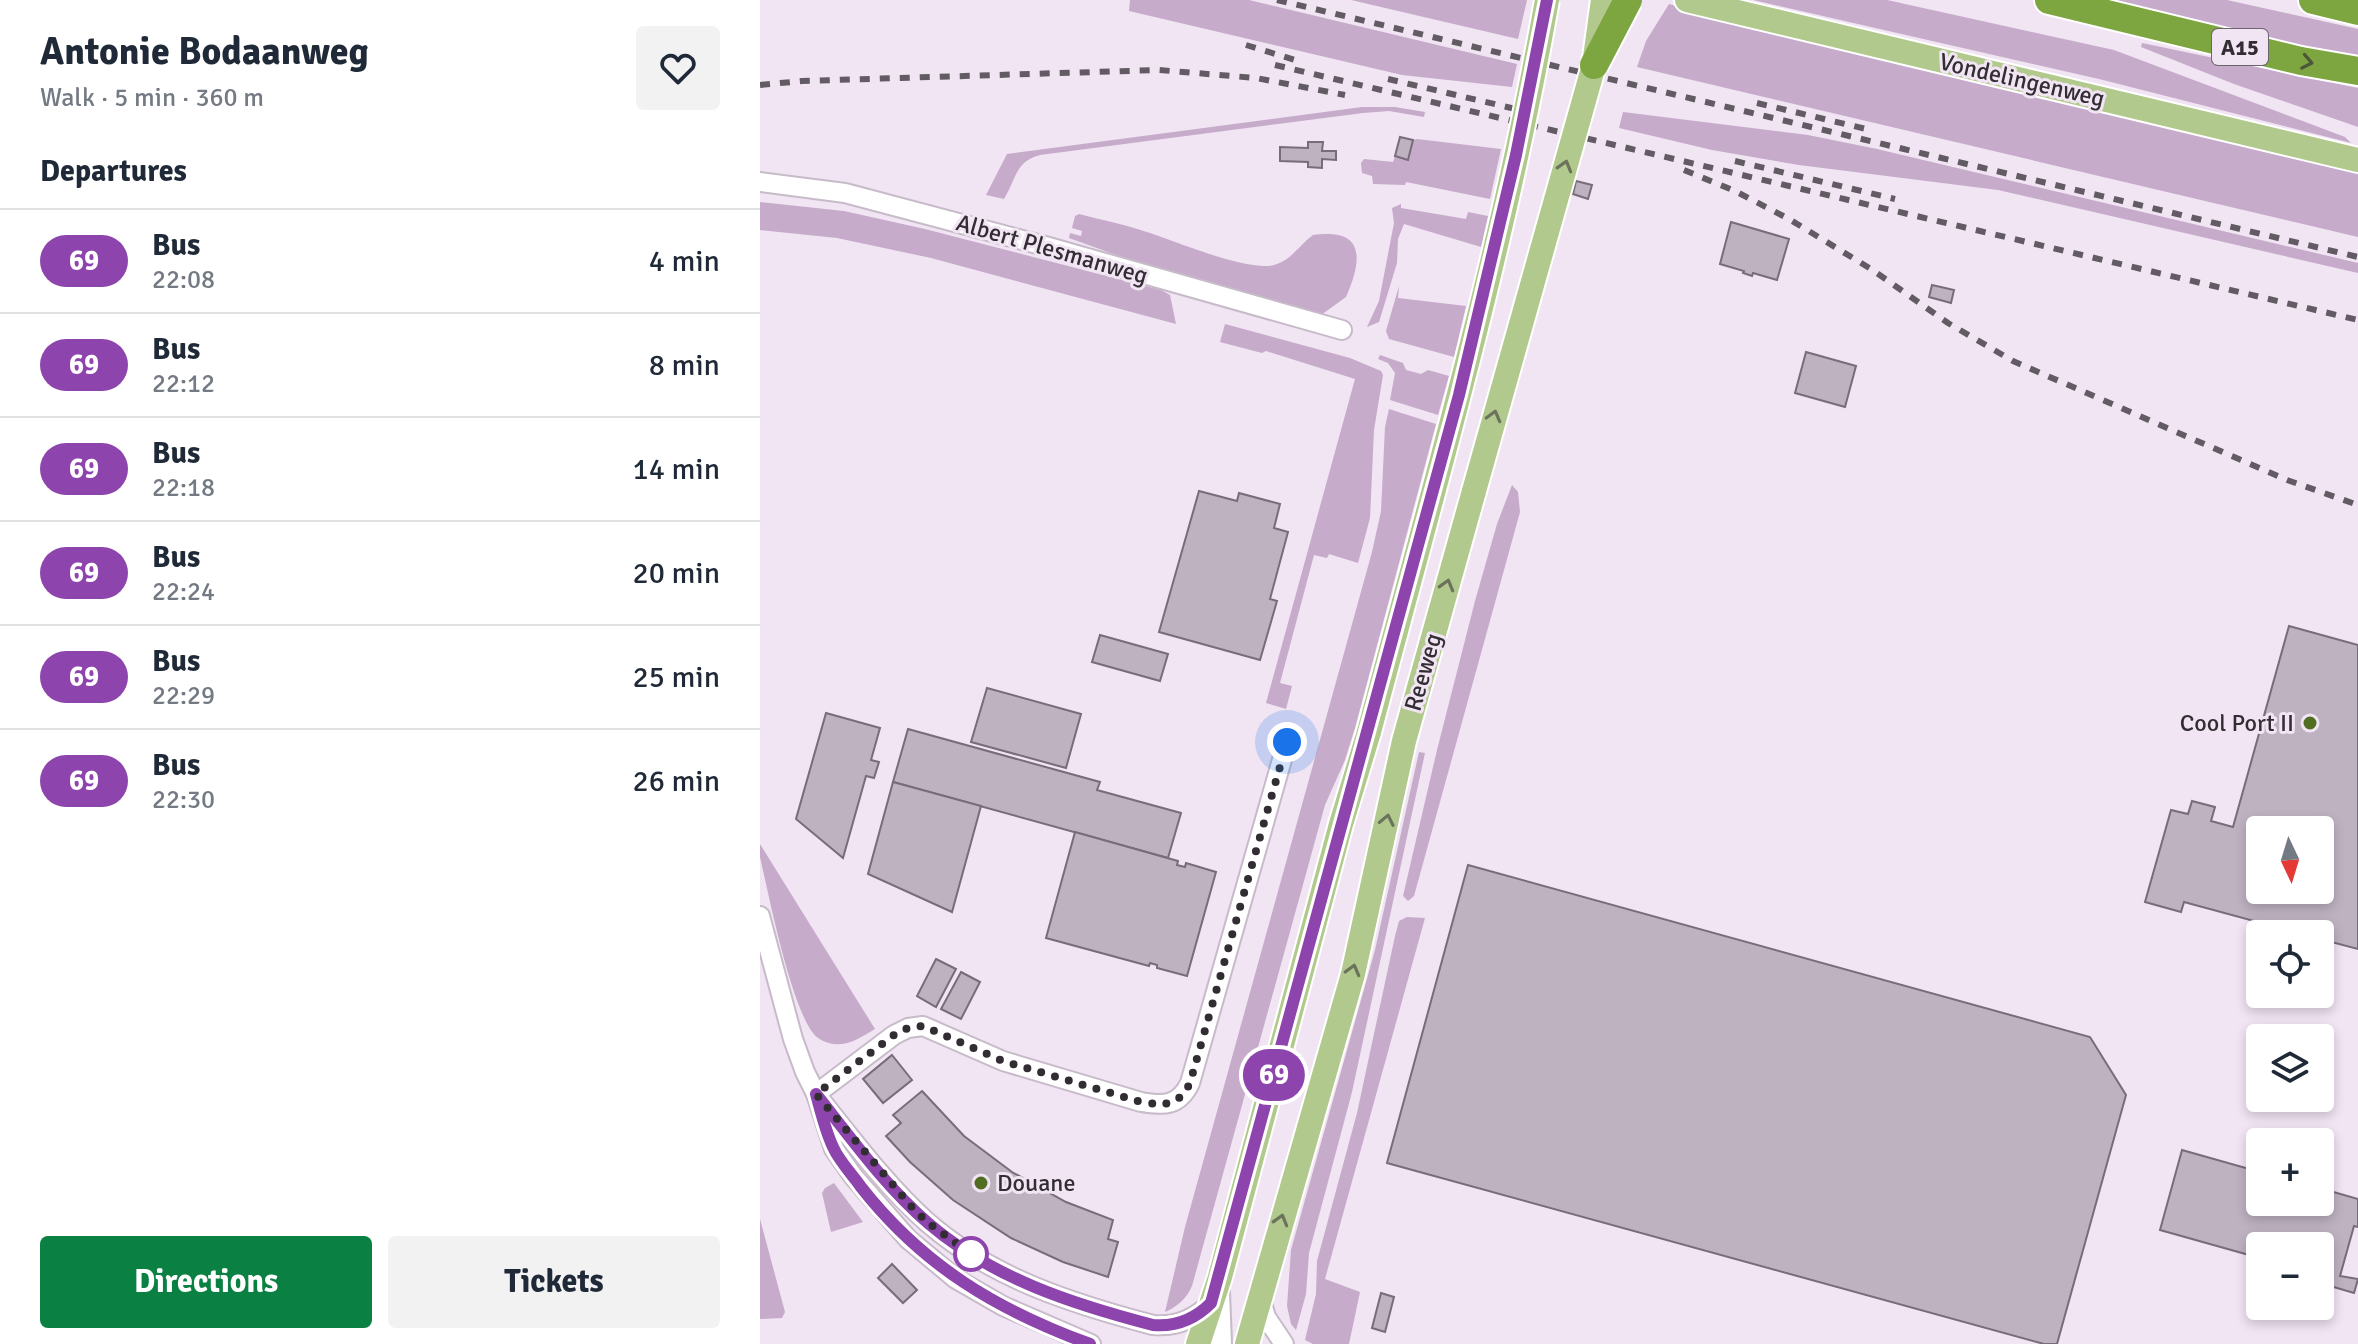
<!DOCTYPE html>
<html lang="en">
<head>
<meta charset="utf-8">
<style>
	body { margin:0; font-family:Signika,sans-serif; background:#f2f2f3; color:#1f2937; height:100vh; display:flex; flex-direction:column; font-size:30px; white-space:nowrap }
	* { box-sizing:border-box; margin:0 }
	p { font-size:26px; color:#747a83 }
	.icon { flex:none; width:44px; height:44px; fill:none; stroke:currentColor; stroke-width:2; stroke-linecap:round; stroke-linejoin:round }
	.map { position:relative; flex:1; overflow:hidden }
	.sheet { display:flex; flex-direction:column; background:#fff; width:760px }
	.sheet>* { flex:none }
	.badge { padding:0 16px; border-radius:26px; font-size:28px; line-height:52px }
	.needle { width:52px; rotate:176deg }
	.fabs { position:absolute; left:1486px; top:816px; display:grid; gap:16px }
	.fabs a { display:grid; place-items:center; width:88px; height:88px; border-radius:8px; background:#fff; box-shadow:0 4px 12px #0003; font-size:40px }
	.you { position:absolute; width:40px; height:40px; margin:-20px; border:6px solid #fff; border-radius:50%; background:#1a73e8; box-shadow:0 0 0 12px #1a73e833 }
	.map>.badge { position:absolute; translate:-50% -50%; box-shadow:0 0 0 4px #fff }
	h2 { padding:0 40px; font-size:30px; line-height:72px }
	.round { display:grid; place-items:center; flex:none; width:84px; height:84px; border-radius:8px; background:#f2f2f3 }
	.head { display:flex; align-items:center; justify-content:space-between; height:136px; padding:0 40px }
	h1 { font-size:38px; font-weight:700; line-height:60px }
	.button { display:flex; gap:16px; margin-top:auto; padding:16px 40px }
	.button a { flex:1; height:92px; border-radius:8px; background:#0b8043; color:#fff; font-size:32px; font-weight:700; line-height:92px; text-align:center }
	.button a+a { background:#f2f2f3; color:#1f2937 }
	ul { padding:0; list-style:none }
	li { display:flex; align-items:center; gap:24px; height:104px; padding:0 40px; border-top:2px solid #e0e1e3 }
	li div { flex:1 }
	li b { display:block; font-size:30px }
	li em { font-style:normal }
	li .badge { min-width:88px; font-weight:700; text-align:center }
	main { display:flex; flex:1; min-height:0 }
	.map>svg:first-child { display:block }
	.green { fill:#c6abcb }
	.building { fill:#beb2c1; stroke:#776c79; stroke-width:2; fill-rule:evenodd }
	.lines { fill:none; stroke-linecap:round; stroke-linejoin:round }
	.minor-casing { stroke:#c7bac9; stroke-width:22 }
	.major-casing { stroke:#fff; stroke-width:28 }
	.highway-casing { stroke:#fff; stroke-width:32 }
	.minor { stroke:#fff; stroke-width:18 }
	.major { stroke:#b1c98c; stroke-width:24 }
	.highway { stroke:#7da540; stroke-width:28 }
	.rail { stroke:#625b64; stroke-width:6; stroke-dasharray:10 10; stroke-linecap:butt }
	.major-bridge-casing { stroke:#fff; stroke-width:28; stroke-linecap:butt }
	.highway-bridge-casing { stroke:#fff; stroke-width:32; stroke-linecap:butt }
	.major-bridge { stroke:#b1c98c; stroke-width:24 }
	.highway-bridge { stroke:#7da540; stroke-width:28 }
	.oneway { stroke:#4c5738 }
	.oneway2 { stroke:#6b735b }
	.line-casing { stroke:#fff; stroke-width:18 }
	.line { stroke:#8e44ad; stroke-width:12 }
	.walk { stroke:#322d33; stroke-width:8; stroke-dasharray:0 14.4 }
	.poi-dot { fill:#506d21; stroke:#f1e4f3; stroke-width:3 }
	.stop-dot { fill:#fff; stroke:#8e44ad; stroke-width:4 }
	.labels { text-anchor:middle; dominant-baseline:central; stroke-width:6; stroke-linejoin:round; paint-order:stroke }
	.shield { fill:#f1e4f3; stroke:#6b646d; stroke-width:2 }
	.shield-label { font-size:22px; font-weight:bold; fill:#322d33 }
	.street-label { font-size:24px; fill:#322d33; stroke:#f1e4f3 }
	.poi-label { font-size:24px; fill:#322d33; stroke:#f1e4f3; text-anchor:end }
</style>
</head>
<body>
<main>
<section class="sheet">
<div class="head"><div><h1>Antonie Bodaanweg</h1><p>Walk · 5 min · 360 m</p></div><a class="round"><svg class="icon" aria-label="heart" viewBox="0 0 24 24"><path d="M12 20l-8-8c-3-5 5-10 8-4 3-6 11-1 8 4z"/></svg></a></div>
<h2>Departures</h2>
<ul>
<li><span class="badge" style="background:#8e44ad;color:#fff">69</span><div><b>Bus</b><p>22:08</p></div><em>4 min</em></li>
<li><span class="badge" style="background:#8e44ad;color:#fff">69</span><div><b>Bus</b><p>22:12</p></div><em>8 min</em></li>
<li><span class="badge" style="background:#8e44ad;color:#fff">69</span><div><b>Bus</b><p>22:18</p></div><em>14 min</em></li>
<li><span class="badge" style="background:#8e44ad;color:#fff">69</span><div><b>Bus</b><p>22:24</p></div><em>20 min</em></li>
<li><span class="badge" style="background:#8e44ad;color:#fff">69</span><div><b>Bus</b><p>22:29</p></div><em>25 min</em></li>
<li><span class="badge" style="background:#8e44ad;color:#fff">69</span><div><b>Bus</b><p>22:30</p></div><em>26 min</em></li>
</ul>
<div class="button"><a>Directions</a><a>Tickets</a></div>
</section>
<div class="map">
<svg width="1598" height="1344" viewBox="0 0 1598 1344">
	<rect width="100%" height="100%" fill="#f1e4f3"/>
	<g class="green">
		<polygon points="370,0 489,0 757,64 752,87 642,75 369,11"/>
		<polygon points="591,0 767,0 758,39"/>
		<polygon points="993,0 1127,0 1354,50 1585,137 1591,143 1339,79"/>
		<polygon points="1337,0 1467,0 1598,29 1598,57 1515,42"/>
		<polygon points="909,4 1001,28 1598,170 1598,237 877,67 886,41"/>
		<polygon points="1382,43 1598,88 1598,127 1474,84 1381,47"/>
		<path d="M602 107H635L665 112 664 117 629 111 603 113 280 155C255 161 256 180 244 199L226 195 247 154Z"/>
		<polygon points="863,112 1048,135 1117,149 1598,263 1598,273 1238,190 1039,165 952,150 859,128"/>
		<polygon points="657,139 741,149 730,199 646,182 645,185 613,184 612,176 602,173 601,163 604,159 633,162 635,156 648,160 653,140"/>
		<polygon points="0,202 84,211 165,229 401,290 410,295 416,324 171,258 77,238 0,230"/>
		<polygon points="641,204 641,208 706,219 708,212 728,216 721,247 644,224 638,239 637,263 619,322 607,327 619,301 634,223 632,208"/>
		<path d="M319 214C342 220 367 225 390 233 417 242 489 272 514 265 532 260 539 245 553 235 603 228 604 256 586 297L561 315 392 268 309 238 310 233 321 236 322 231 312 228 315 216Z"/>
		<polygon points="639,286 638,298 706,306 694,357 629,339 626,331"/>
		<polygon points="465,324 590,358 621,371 623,375 614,430 610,518 598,563 569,554 567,558 554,555 520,683 532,686 526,709 506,703 595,379 506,351 502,353 460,342"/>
		<polygon points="620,355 643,363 646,370 661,374 668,370 689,376 678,415 630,400 635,373 628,363 618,359"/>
		<path d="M629 409 676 424 595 728 585 760 565 805 432 1286C427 1298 417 1307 405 1312L425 1227 612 552 621 511 625 427Z"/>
		<polygon points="752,485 758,492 760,512 654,896 648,901 643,896 677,750 715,601 737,524"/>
		<polygon points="659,752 665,753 592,1092 549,1253 546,1294 536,1330 531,1324 527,1306 531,1250 615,950"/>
		<path d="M0 844 115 1029C97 1040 79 1052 58 1038 33 1020 8 891 0 857Z"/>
		<polygon points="647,917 665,918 565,1279 600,1292 589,1344 553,1344 545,1340 556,1294 557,1261 597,1113 635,936 639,921"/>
		<polygon points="74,1183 103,1222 71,1232 62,1193 65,1188"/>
		<polygon points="0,1219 25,1312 22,1318 0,1319"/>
	</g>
	<g class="building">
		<polygon points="640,137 653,140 648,160 635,156"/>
		<polygon points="548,142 563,142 562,151 576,151 576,160 562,159 562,168 548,167 548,162 520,161 520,147 548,148"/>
		<polygon points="816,181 832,185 828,199 813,194"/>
		<polygon points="971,222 1029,239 1017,280 993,273 992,276 983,273 984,271 960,264"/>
		<polygon points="1172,285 1194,290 1191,303 1169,297"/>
		<polygon points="1046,352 1096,366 1085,407 1035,393"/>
		<polygon points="439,491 477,501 479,493 520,504 514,528 528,532 510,599 517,601 500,660 399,632"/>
		<path d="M1529 626 1598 645V949L1560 939V934H1542L1424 902 1421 912 1385 902 1411 810 1428 814 1432 801 1455 807 1451 821 1473 827ZM1500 830H1560V890H1500Z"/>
		<polygon points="340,635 408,654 400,681 332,662"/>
		<polygon points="227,688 321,714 306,768 211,742"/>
		<polygon points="66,713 120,728 111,760 119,762 114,778 106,776 83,858 36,819"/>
		<polygon points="148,729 340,782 337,790 421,813 408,858 133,782"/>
		<polygon points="133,782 221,806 192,912 108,874"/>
		<polygon points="315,832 418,861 417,865 425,867 426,863 456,872 427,976 397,968 397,965 390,963 389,966 286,938"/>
		<polygon points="708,865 1330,1037 1366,1095 1297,1344 1284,1344 627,1163"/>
		<polygon points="176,959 196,969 176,1007 157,996"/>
		<polygon points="201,972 220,982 201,1019 181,1009"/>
		<polygon points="132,1055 152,1080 123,1103 103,1079"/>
		<polygon points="162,1091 204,1136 252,1172 306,1202 353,1220 348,1239 358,1242 348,1277 303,1262 251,1238 193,1200 150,1162 126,1136 141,1123 133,1115"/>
		<polygon points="1422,1150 1500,1172 1500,1202 1560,1202 1560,1188 1598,1199 1598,1227 1594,1226 1580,1276 1598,1279 1594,1293 1560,1283 1560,1246 1500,1246 1500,1265 1487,1263 1489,1255 1400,1230"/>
		<polygon points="132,1264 157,1290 143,1303 118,1278"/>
		<polygon points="621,1293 634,1297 625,1332 612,1328"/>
	</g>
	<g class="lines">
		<defs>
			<g id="minor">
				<polyline points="0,182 85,193 285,246 582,330"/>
				<polyline points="0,916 33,1039 45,1072 56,1094 74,1149 93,1176 148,1239 196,1279 243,1306 331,1344"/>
				<path d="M56 1094 134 1035 148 1028 163 1026 243 1061 381 1102C404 1106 419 1106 430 1083L527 742"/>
				<path d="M63 1103C95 1143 128 1187 167 1222 231 1278 313 1304 393 1325 415 1327 435 1319 451 1303"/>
				<polyline points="460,1292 462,1344"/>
				<polyline points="500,1297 506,1317 524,1344"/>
			</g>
			<g id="major">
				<polyline points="927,0 1598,160"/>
				<polyline points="438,1344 460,1277 581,824 609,732"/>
				<polyline points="487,1344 593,974 644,741 714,491"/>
			</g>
			<g id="highway">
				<polyline points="1289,0 1541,61 1598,71"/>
				<polyline points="1553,0 1598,11"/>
			</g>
		</defs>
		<use href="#minor" class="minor-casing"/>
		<use href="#major" class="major-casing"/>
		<use href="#highway" class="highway-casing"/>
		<use href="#minor" class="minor"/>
		<use href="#major" class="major"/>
		<use href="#highway" class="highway"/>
		<g class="rail">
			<polyline points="517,0 1598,257"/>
			<polyline points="486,45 535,60"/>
			<polyline points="515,65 1598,320"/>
			<polyline points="628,79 781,115"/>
			<polyline points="0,85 42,81 399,70 496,78 585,95"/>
			<polyline points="997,103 1106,129"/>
			<polyline points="975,161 1135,199"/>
			<polyline points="924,170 975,191 1029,219 1111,269 1188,323 1253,361 1527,480 1598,505"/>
		</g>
		<defs>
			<g id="major-bridge">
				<polyline points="714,491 834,65 843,0"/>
				<path d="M609 732C673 490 744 247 787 0"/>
			</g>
			<polyline id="highway-bridge" points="834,65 868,0"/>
		</defs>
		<use href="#major-bridge" class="major-bridge-casing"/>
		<use href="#highway-bridge" class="highway-bridge-casing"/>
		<use href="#major-bridge" class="major-bridge"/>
		<use href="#highway-bridge" class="highway-bridge"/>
	</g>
	<defs><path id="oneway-chevron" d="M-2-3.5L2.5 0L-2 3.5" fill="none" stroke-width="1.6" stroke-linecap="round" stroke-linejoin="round" transform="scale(2)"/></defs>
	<use class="oneway" href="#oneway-chevron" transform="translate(1547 62) rotate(11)"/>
	<g class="oneway2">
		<use href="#oneway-chevron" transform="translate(805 166) rotate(-74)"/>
		<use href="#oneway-chevron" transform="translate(734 416) rotate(-75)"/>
		<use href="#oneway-chevron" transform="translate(687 585) rotate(-74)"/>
		<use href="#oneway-chevron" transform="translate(627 820) rotate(-78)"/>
		<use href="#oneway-chevron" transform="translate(593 970) rotate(-75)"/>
		<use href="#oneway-chevron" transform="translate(521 1220) rotate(-74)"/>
	</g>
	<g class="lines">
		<defs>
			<path id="line" d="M330 1344C237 1310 163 1266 101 1187 92 1174 79 1161 73 1147 65 1130 61 1112 56 1094 91 1138 125 1186 168 1223 232 1278 312 1304 393 1325 415 1327 435 1319 451 1303L699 395 756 155 787 0"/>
		</defs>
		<use href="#line" class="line-casing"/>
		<use href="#line" class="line"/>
		<path class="walk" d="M211 1254 215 1257 167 1222 150 1205 56 1094 134 1035 148 1028 163 1026 243 1061 381 1102C404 1106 419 1106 430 1083L527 742"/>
	</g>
	<g class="poi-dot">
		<circle cx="1550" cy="723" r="8"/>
		<circle cx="221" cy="1183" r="8"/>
	</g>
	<circle class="stop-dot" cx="211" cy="1254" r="16"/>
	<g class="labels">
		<rect class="shield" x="1452" y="29" width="56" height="36" rx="6"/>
		<g class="shield-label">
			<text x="1480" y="47">A15</text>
		</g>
		<g class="street-label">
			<text transform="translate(1262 80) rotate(13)">Vondelingenweg</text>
			<text transform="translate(292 249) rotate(16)">Albert Plesmanweg</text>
			<text transform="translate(663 672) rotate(-74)">Reeweg</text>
		</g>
		<g class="poi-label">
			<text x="1534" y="723">Cool Port II</text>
			<text x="237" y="1183" text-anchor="start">Douane</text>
		</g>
	</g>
</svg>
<div class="fabs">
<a><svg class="needle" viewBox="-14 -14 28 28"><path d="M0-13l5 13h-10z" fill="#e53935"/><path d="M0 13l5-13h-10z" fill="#747a83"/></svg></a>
<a><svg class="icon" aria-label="locate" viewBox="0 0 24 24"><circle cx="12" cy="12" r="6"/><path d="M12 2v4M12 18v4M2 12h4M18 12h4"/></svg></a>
<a><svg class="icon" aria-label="layers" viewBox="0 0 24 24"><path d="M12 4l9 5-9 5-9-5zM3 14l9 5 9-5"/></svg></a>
<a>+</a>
<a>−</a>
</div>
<div class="you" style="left:527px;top:742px"></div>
<b class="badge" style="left:514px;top:1075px;background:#8e44ad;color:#fff">69</b>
</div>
</main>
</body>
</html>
